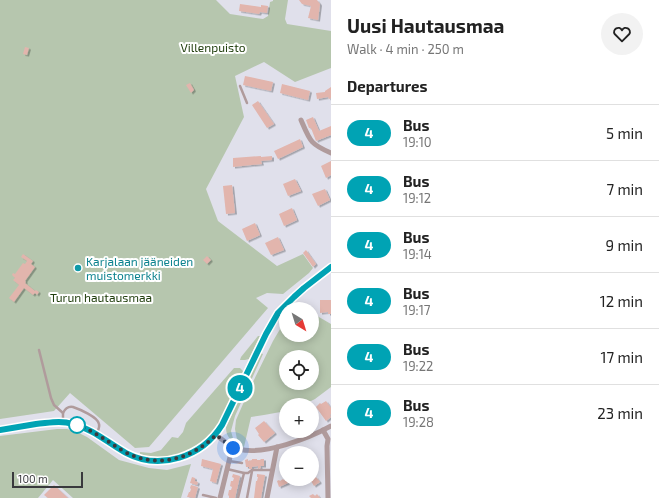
<!DOCTYPE html>
<html lang="en">
<head>
<meta charset="utf-8">
<style>
	body { margin:0; font-family:"Exo 2",sans-serif; background:#f2f2f2; color:#222; height:100vh; display:flex; flex-direction:column; font-size:15px; white-space:nowrap }
	* { box-sizing:border-box; margin:0 }
	p { font-size:13px; color:#767676 }
	.icon { flex:none; width:22px; height:22px; fill:none; stroke:currentColor; stroke-width:2; stroke-linecap:round; stroke-linejoin:round }
	.map { position:relative; flex:1; overflow:hidden }
	.side { display:flex; flex-direction:column; background:#fff; width:328px }
	.side>* { flex:none }
	.badge { padding:0 8px; border-radius:13px; font-size:14px; line-height:26px }
	.needle { width:26px; rotate:142deg }
	.fabs { position:absolute; left:279px; top:302px; display:grid; gap:8px }
	.fabs a { display:grid; place-items:center; width:40px; height:40px; border-radius:50%; background:#fff; box-shadow:0 2px 10px #0003; font-size:20px }
	.scale { position:absolute; left:12px; bottom:10px; width:71px; box-sizing:border-box; padding-left:4px; border:2px solid #39393d; border-top:0; font-size:11px; line-height:14px; white-space:nowrap; color:#39393d; -webkit-text-stroke:3px #fff; paint-order:stroke }
	.you { position:absolute; width:20px; height:20px; margin:-10px; border:3px solid #fff; border-radius:50%; background:#1a73e8; box-shadow:0 0 0 6px #1a73e833 }
	.map>.badge { position:absolute; translate:-50% -50%; box-shadow:0 0 0 2px #fff }
	h2 { padding:0 16px; font-size:15px; line-height:36px }
	.round { display:grid; place-items:center; flex:none; width:42px; height:42px; border-radius:21px; background:#f2f2f2 }
	.overview { display:flex; align-items:center; justify-content:space-between; height:68px; padding:0 16px }
	h1 { font-size:19px; font-weight:700; line-height:30px }
	ul { padding:0; list-style:none }
	li { display:flex; align-items:center; gap:12px; height:56px; padding:0 16px; border-top:1px solid #e0e0e0 }
	li div { flex:1 }
	li b { display:block; font-size:15px }
	li em { font-style:normal }
	li .badge { min-width:44px; font-weight:700; text-align:center }
	main { display:flex; flex:1; min-height:0 }
	.map>svg:first-child { display:block }
	.green { fill:#b6c6ae; fill-rule:evenodd }
	.building { fill:#e2b5ad; filter:url(#shadow) }
	.lines { fill:none; stroke-linecap:round; stroke-linejoin:round }
	.lane { stroke:#b09b9c; stroke-width:2.5 }
	.street { stroke:#b09b9c; stroke-width:5 }
	.secondary { stroke:#96797a; stroke-width:7 }
	.line-casing { stroke:#fff; stroke-width:9 }
	.line { stroke:#00a3b4; stroke-width:6 }
	.walk { stroke:#39393d; stroke-width:4; stroke-dasharray:0 7.2 }
	.culture-dot { fill:#0f9aa8; stroke:#fff; stroke-width:1.5 }
	.stop-dot { fill:#fff; stroke:#00a3b4; stroke-width:2 }
	.labels { text-anchor:middle; dominant-baseline:central; stroke-width:4; stroke-linejoin:round; paint-order:stroke }
	.park-label { font-size:12px; fill:#213f0e; stroke:#fff }
	.culture-label { font-size:12px; fill:#0d838f; stroke:#fff; text-anchor:start }
</style>
</head>
<body>
<main>
<div class="map">
<svg width="331" height="498" viewBox="0 0 331 498">
	<defs>
		<filter id="shadow"><feDropShadow dx="2" dy="1.5" stdDeviation="0" flood-color="#0004"/></filter>
	</defs>
	<rect width="100%" height="100%" fill="#e0e0eb"/>
	<g class="green">
		<polygon points="0,0 216,0 230,14 263,19 268,16 270,2 273,1 273,0 288,0 285,19 287,24 331,31 331,68 295,82 264,62 235,76 244,117 206,189 218,221 277,266 303,254 313,268 309,273 283,294 267,293 256,298 268,308 149,447 135,448 70,393 54,411 0,419"/>
		<path d="M312 313 331 324V387L315 399 303 405H286V411L264 415 251 417 244 447 238 445 235 429 236 420 250 388 273 341 286 319V335H312ZM286 357H312V383H286Z"/>
		<polygon points="258,336 260,336 249,359 245,360 240,360 241,357"/>
		<path d="M261 353 263 354 235 416 231 431 234 442H233C228 437 226 434 226 427L255 364Z"/>
		<path d="M234 368H240L243 371V374C235 393 228 415 215 432 211 437 204 441 198 445 177 458 165 459 140 455V452L151 453 161 450 172 437 178 438 183 432 186 423Z"/>
		<polygon points="57,429 67,429 79,433 87,437 119,460 149,468 167,470 191,464 181,498 73,498 53,480 38,498 0,498 0,436"/>
	</g>
	<g class="building">
		<polygon points="299,0 317,0 320,4 318,20 308,18 311,6 302,4"/>
		<polygon points="240,4 261,7 261,5 268,6 267,13 260,12 259,14 239,11"/>
		<polygon points="25,47 29,48 27,55 23,54"/>
		<polygon points="245,76 273,82 271,91 243,85"/>
		<polygon points="190,83 194,90 191,93 186,85"/>
		<polygon points="282,84 310,91 308,100 280,93"/>
		<polygon points="331,87 331,98 329,99 328,97 317,99 316,93 325,92 325,91"/>
		<polygon points="258,101 274,124 267,128 252,105"/>
		<polygon points="313,117 319,131 331,126 331,135 316,141 311,128 309,128 306,120"/>
		<polygon points="300,139 303,147 278,159 274,151"/>
		<polygon points="261,156 261,157 272,156 272,160 261,161 262,164 233,167 233,158"/>
		<polygon points="331,161 331,175 326,178 321,166"/>
		<polygon points="295,179 301,191 288,196 283,184"/>
		<polygon points="232,185 235,213 226,214 223,186"/>
		<polygon points="325,189 330,200 318,206 312,194"/>
		<polygon points="292,208 297,220 284,226 279,214"/>
		<polygon points="255,223 260,235 247,241 242,229"/>
		<polygon points="278,237 284,250 271,255 265,243"/>
		<polygon points="306,250 316,264 313,267 303,253"/>
		<polygon points="23,254 33,261 31,264 35,267 25,281 26,282 25,283 35,291 36,290 39,292 37,295 35,293 33,295 24,288 14,302 9,298 19,285 13,280 15,278 12,275 13,273 15,274 23,263 25,264 27,261 21,257"/>
		<polygon points="207,256 211,260 207,264 203,260"/>
		<polygon points="320,300 331,300 331,314 328,314 328,312 320,313"/>
		<polygon points="326,401 331,408 331,414 330,415 331,417 326,421 316,407 320,403 321,404"/>
		<polygon points="264,421 275,433 264,442 258,435 259,434 255,428"/>
		<polygon points="286,457 286,466 283,467 281,462 285,459 284,458"/>
		<polygon points="202,459 221,464 216,483 210,481 213,469 201,466"/>
		<polygon points="248,459 248,461 252,460 252,459 257,459 257,460 261,460 260,459 264,459 264,466 260,466 261,468 258,469 258,466 252,467 252,469 249,469 249,467 246,467 245,460"/>
		<polygon points="233,474 240,476 235,498 229,498 229,496 228,495 229,490 231,490 232,487 230,486 231,481 233,481 234,478 232,477"/>
		<polygon points="257,474 265,475 261,498 254,498 256,481 257,481 258,477 257,477"/>
		<polygon points="192,477 195,478 195,481 198,482 197,485 190,483"/>
		<polygon points="316,477 320,482 314,486 311,481"/>
		<polygon points="286,478 288,483 279,487 277,481 279,480 280,481 283,479 283,480"/>
		<polygon points="54,485 68,498 48,498 44,495"/>
		<polygon points="191,485 198,487 195,498 187,497 189,492 190,492 191,489 190,488"/>
		<polygon points="313,494 315,496 317,494 320,498 311,498 309,496"/>
	</g>
	<g class="lines">
		<g class="lane">
			<polyline points="240,86 247,103"/>
			<polyline points="39,350 51,398 54,405 63,413 63,421"/>
			<path d="M63 413C65 409 68 406 73 407 79 409 98 417 99 424 100 427 98 430 97 433"/>
			<polyline points="229,461 242,463"/>
			<polyline points="227,469 244,473 238,498"/>
			<polyline points="244,473 248,473 252,470 272,470"/>
			<polyline points="203,495 216,498"/>
			<polyline points="247,498 252,471"/>
		</g>
		<g class="street">
			<path d="M301 120C310 141 310 144 331 153"/>
			<polyline points="323,430 328,439 327,446 328,498"/>
			<path d="M216 435C223 440 230 447 239 449 263 456 310 438 331 426"/>
			<polyline points="220,498 231,453 233,447"/>
			<polyline points="267,498 277,447"/>
		</g>
		<path class="secondary" d="M0 430C12 428 24 426 36 424 48 423 58 420 70 423 91 427 107 443 126 453 161 471 202 457 222 425L266 334 278 313 294 297 304 288 331 267"/>
	</g>
	<g class="lines">
		<defs>
			<path id="line" d="M0 430C12 428 24 426 36 424 49 423 60 420 73 424 93 429 108 443 126 453 160 471 202 457 222 425L266 334 278 313 294 297 304 288 331 267"/>
		</defs>
		<use href="#line" class="line-casing"/>
		<use href="#line" class="line"/>
		<path class="walk" d="M77 425C95 431 109 443 125 452 157 469 192 459 216 435L233 448"/>
	</g>
	<circle class="culture-dot" cx="78" cy="268" r="4"/>
	<circle class="stop-dot" cx="77" cy="425" r="8"/>
	<g class="labels">
		<g class="park-label">
			<text x="213" y="47">Villenpuisto</text>
			<text x="101" y="297">Turun hautausmaa</text>
		</g>
		<g class="culture-label">
			<text x="86" y="261">Karjalaan jääneiden<tspan x="86" dy="14">muistomerkki</tspan></text>
		</g>
	</g>
</svg>
<div class="fabs">
<a><svg class="needle" viewBox="-14 -14 28 28"><path d="M0-13l5 13h-10z" fill="#e53935"/><path d="M0 13l5-13h-10z" fill="#767676"/></svg></a>
<a><svg class="icon" aria-label="locate" viewBox="0 0 24 24"><circle cx="12" cy="12" r="6"/><path d="M12 2v4M12 18v4M2 12h4M18 12h4"/></svg></a>
<a>+</a>
<a>−</a>
</div>
<div class="scale">100 m</div>
<div class="you" style="left:233px;top:448px"></div>
<b class="badge" style="left:240px;top:388px;background:#00a3b4;color:#fff">4</b>
</div>
<section class="side">
<div class="overview"><div><h1>Uusi Hautausmaa</h1><p>Walk · 4 min · 250 m</p></div><a class="round"><svg class="icon" aria-label="heart" viewBox="0 0 24 24"><path d="M12 20l-8-8c-3-5 5-10 8-4 3-6 11-1 8 4z"/></svg></a></div>
<h2>Departures</h2>
<ul>
<li><span class="badge" style="background:#00a3b4;color:#fff">4</span><div><b>Bus</b><p>19:10</p></div><em>5 min</em></li>
<li><span class="badge" style="background:#00a3b4;color:#fff">4</span><div><b>Bus</b><p>19:12</p></div><em>7 min</em></li>
<li><span class="badge" style="background:#00a3b4;color:#fff">4</span><div><b>Bus</b><p>19:14</p></div><em>9 min</em></li>
<li><span class="badge" style="background:#00a3b4;color:#fff">4</span><div><b>Bus</b><p>19:17</p></div><em>12 min</em></li>
<li><span class="badge" style="background:#00a3b4;color:#fff">4</span><div><b>Bus</b><p>19:22</p></div><em>17 min</em></li>
<li><span class="badge" style="background:#00a3b4;color:#fff">4</span><div><b>Bus</b><p>19:28</p></div><em>23 min</em></li>
</ul>
</section>
</main>
</body>
</html>
